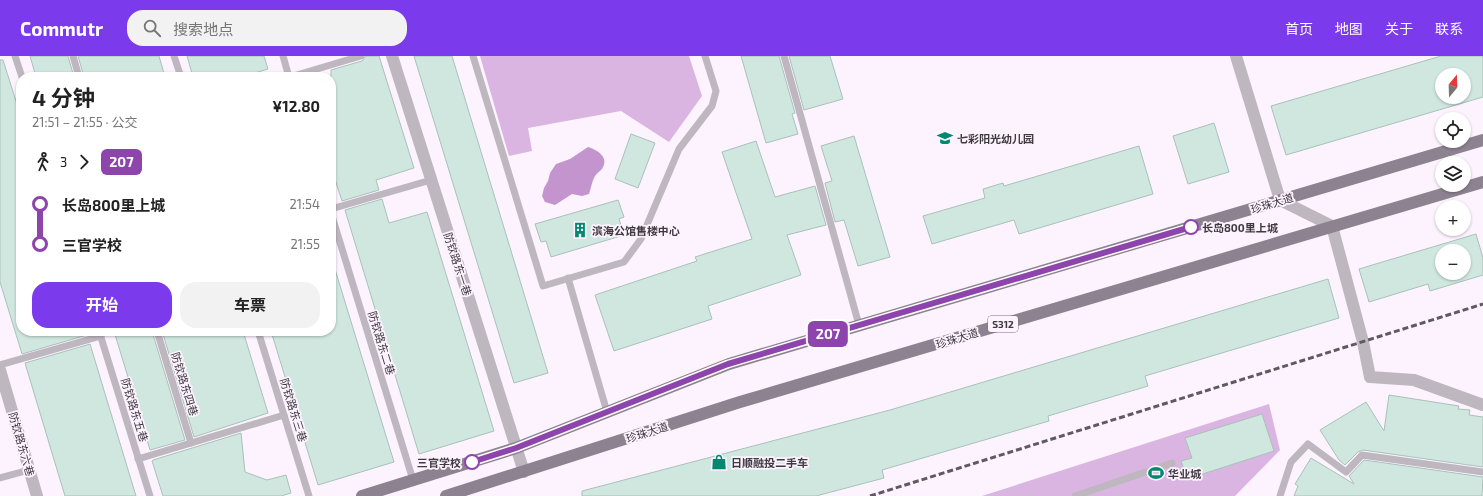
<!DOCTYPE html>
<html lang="zh">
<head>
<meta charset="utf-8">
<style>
	body { margin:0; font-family:"Exo 2","Noto Sans SC",sans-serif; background:#f2f2f2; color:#222; height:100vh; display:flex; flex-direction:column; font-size:15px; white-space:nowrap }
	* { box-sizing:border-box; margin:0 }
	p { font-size:13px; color:#767676 }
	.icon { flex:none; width:22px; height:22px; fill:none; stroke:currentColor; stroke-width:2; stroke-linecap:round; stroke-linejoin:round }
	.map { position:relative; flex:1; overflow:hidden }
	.sheet { position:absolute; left:16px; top:16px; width:320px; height:264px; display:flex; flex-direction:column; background:#fff; border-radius:16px; box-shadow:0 1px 3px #0004 }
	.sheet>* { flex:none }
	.badge { padding:0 8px; border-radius:6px; font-size:14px; line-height:26px }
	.needle { width:26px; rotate:19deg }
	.tools { position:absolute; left:1435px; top:12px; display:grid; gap:8px }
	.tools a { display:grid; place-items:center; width:36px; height:36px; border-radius:50%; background:#fff; box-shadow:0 1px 3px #0004; font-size:20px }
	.map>.badge { position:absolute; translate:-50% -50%; box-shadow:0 0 0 2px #fff }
	.legs { display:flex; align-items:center; gap:6px; height:44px; padding:0 16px; font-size:13px }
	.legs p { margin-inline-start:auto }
	.head { display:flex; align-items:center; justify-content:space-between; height:68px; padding:0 16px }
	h1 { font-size:22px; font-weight:700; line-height:30px }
	.action { display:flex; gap:8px; margin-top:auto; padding:8px 16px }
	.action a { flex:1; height:46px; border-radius:16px; background:#7c3aed; color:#fff; font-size:16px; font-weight:700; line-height:46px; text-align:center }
	.action a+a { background:#f2f2f2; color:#222 }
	ul { padding:0 16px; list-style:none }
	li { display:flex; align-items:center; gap:14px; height:40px; font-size:15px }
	li i { display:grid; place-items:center; width:6px; height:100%; margin:0 5px; background:currentColor }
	li i::after { content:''; width:10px; height:10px; margin:-5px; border:3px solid; border-radius:50%; background:#fff }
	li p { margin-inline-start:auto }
	li:first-child i { background:linear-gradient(#0000 50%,currentColor 0) }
	li:last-child i { background:linear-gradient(currentColor 50%,#0000 0) }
	header { display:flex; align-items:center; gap:24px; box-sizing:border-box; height:56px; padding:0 20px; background:#7c3aed; color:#fff }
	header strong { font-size:19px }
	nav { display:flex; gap:22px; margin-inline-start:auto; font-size:14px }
	.search { width:280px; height:36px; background:#f2f2f2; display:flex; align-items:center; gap:10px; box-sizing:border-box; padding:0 14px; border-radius:16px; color:#767676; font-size:15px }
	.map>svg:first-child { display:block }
	.green { fill:#dab5e1 }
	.water { fill:#c494ce }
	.building { fill:#cfe7df; stroke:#a9c1b9; fill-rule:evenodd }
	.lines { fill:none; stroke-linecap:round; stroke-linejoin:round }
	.lane { stroke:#beb7bf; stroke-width:7 }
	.street { stroke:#beb7bf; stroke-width:12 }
	.primary { stroke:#8d8290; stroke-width:12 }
	.rail { stroke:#5f5960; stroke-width:3; stroke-dasharray:6 3; stroke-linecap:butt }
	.line-1-casing { stroke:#fff; stroke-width:9 }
	.line-1 { stroke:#8e44ad; stroke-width:6 }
	.stop-1-dot { fill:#fff; stroke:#8e44ad; stroke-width:2 }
	.labels { text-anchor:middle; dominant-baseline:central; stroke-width:3.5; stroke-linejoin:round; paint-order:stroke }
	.shield { fill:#fcf3fe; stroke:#787179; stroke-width:1 }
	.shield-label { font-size:10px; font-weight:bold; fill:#3f3940 }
	.poi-label { font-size:11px; font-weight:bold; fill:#3f3940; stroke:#fcf3fe; text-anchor:start }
	.street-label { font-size:11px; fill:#3f3940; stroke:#fcf3fe }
	.stop-label { font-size:11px; font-weight:bold; fill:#3f3940; stroke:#fcf3fe; text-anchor:start }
</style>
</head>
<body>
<header>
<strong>Commutr</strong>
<div class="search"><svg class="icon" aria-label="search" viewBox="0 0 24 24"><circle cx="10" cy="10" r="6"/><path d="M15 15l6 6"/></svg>搜索地点</div>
<nav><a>首页</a><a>地图</a><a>关于</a><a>联系</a></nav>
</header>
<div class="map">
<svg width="1483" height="440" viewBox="0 0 1483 440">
	<rect width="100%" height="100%" fill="#fcf3fe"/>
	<g class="green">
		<polygon points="480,0 689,0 702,40 669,86 621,55 528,72 532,95 509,100"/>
		<polygon points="1269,348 1280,394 1235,440 982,440"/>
	</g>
	<path class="water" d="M588 91C597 94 610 101 602 113 600 115 597 117 595 120 592 125 591 132 589 138L582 140 572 138 555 149 545 146 542 140 544 132 548 125 550 117 556 108 570 103Z"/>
	<g class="building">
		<polygon points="30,0 68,0 74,21 36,21"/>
		<polygon points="78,0 159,0 165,21 84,21"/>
		<polygon points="187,0 264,0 268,13 241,21 193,21"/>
		<polygon points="366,0 379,0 414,112 376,124 379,134 342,145 331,111 331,14 362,5"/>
		<polygon points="414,0 452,0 548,317 514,327"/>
		<polygon points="741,0 779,0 795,57 792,58 798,78 766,87"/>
		<polygon points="789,0 830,0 843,43 804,54"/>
		<path d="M1441 0H1483V41L1286 99 1271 50ZM1442 19H1464V41H1442Z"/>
		<polygon points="0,4 3,4 21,61 21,275 86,275 87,279 22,298 0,226"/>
		<polygon points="1214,67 1229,116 1188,128 1173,80"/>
		<polygon points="631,78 655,87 638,132 615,123"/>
		<polygon points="854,80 890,201 858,210 844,164 835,166 825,127 832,125 821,90"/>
		<polygon points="756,85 775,141 815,130 826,169 787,179 801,219 708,250 712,263 614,295 595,239 697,205 695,201 752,183 722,96"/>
		<polygon points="1139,90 1153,138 1019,178 1014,164 932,188 923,160 985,142 983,133 1003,127 1004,130"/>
		<polygon points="382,143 389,167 427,156 494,375 419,398 345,154"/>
		<polygon points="618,144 624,161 619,163 624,179 551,201 546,185 541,186 535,168"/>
		<path d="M1476 178 1483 202V219L1430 235 1428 228 1369 246 1359 213ZM1442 195H1464V217H1442Z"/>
		<polygon points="331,210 334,210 394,406 318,429 271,275 331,275"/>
		<polygon points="1328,223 1339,262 1145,320 1148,330 1048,360 1049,365 882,414 884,422 816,440 582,440 582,435 890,354"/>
		<polygon points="114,275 152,275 185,384 150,394"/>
		<polygon points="162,275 243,275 268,357 194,381"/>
		<polygon points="90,288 103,331 136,440 65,440 55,407 25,307"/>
		<polygon points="1389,339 1459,350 1458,353 1470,354 1469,359 1483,361 1483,411 1363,394 1358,396 1345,409 1339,404 1320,374 1366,346 1384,375"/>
		<polygon points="1262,358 1274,395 1187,423 1181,405 1192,402 1185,382"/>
		<polygon points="241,377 245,416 267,424 286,419 291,437 281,440 163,440 152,405 153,404"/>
		<polygon points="1311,402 1354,428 1349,420 1364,404 1483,421 1482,440 1294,440 1298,430 1295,428"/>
	</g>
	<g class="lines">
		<g class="lane">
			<polyline points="15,0 22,21"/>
			<polyline points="73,0 79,21"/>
			<polyline points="174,0 181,21"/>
			<polyline points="283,0 289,21"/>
			<polyline points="473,0 543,230 624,206 641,183 679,93 712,50 716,35 705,0"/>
			<polyline points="784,0 859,269"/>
			<polyline points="290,21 361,0"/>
			<polyline points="331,153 431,124"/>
			<polyline points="331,157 413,424"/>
			<polyline points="568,222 607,356"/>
			<polyline points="99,275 150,440"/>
			<polyline points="157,275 191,387"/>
			<polyline points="258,275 309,440"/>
			<polyline points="0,309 101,280"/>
			<polyline points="138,403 284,359"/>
			<polyline points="0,422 29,414"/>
			<polyline points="1075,440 1172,407"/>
			<polyline points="1280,440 1291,406 1308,388 1346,416 1362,399 1483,416"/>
		</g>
		<g class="street">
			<polyline points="392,0 524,416"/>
			<polyline points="1236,0 1280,144 1332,170 1363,286 1370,321 1414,324 1483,349"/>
			<polyline points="0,314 37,440"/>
		</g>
		<g class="primary">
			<polyline points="362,440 516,392 729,308 1483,84"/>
			<polyline points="446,440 740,346 1483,126"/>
		</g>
		<polyline class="rail" points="870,440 1483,248"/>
	</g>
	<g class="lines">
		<defs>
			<polyline id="line-1" points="472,406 516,392 728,308 1191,171"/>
		</defs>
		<use href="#line-1" class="line-1-casing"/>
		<use href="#line-1" class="line-1"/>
	</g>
	<defs>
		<symbol id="school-bare" viewBox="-9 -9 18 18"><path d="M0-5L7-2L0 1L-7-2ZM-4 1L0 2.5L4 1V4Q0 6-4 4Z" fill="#00896f" stroke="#fcf3fe" stroke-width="2.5" paint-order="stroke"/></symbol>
		<symbol id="building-bare" viewBox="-9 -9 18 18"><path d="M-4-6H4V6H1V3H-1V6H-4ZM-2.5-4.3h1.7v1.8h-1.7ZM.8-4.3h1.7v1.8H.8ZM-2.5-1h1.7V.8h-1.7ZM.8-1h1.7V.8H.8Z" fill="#00896f" stroke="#fcf3fe" stroke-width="2.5" paint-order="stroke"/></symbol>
		<symbol id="shop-bare" viewBox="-9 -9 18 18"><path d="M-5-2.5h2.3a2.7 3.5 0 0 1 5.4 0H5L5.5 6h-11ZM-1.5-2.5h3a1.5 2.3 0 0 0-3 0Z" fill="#00896f" stroke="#fcf3fe" stroke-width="2.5" paint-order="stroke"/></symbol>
		<symbol id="stadium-bare" viewBox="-9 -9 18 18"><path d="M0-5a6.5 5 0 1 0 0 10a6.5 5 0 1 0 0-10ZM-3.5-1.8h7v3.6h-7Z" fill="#00896f" stroke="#fcf3fe" stroke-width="2.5" paint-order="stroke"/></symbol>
	</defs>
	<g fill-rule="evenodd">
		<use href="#school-bare" x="934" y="71" width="22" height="22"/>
		<use href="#building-bare" x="569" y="163" width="22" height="22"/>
		<use href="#shop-bare" x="708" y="395" width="22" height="22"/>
		<use href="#stadium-bare" x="1145" y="406" width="22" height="22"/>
	</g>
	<g class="stop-1-dot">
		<circle cx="1191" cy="171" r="7"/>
		<circle cx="472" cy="406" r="7"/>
	</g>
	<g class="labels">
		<rect class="shield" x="988" y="260" width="30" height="16" rx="3"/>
		<g class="shield-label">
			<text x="1003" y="268">S312</text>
		</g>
		<g class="poi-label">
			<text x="957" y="82">七彩阳光幼儿园</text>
			<text x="592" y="174">滨海公馆售楼中心</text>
			<text x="731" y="406">日顺融投二手车</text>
			<text x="1168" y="417">华业城</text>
		</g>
		<g class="street-label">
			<text transform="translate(1272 147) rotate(-17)">珍珠大道</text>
			<text transform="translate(458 208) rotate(72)">防钦路东一巷</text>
			<text transform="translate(957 282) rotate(-17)">珍珠大道</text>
			<text transform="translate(382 287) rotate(73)">防钦路东二巷</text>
			<text transform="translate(185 328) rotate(73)">防钦路东四巷</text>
			<text transform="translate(135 354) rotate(73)">防钦路东五巷</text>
			<text transform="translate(294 354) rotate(73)">防钦路东三巷</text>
			<text transform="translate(647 376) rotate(-18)">珍珠大道</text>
			<text transform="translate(22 388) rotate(74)">防钦路东六巷</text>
		</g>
		<g class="stop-label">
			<text x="1202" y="171">长岛800里上城</text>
			<text x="461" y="406" text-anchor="end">三官学校</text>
		</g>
	</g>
</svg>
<div class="tools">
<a><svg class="needle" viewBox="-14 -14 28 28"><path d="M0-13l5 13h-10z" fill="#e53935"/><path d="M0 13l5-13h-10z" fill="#767676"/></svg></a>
<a><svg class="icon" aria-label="locate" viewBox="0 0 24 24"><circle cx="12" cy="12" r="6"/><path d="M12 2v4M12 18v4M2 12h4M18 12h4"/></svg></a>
<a><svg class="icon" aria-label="layers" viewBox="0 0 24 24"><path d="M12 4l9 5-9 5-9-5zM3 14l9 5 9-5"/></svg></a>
<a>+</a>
<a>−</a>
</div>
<b class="badge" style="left:828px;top:278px;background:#8e44ad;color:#fff">207</b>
<section class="sheet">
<div class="head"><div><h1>4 分钟</h1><p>21:51 – 21:55 · 公交</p></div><b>¥12.80</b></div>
<div class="legs"><svg class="icon" aria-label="walk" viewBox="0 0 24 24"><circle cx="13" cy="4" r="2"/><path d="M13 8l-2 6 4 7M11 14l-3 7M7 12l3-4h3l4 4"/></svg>3<svg class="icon" aria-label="forward" viewBox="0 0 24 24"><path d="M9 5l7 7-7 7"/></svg><b class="badge" style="background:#8e44ad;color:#fff">207</b></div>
<ul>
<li><i style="color:#8e44ad"></i><b>长岛800里上城</b><p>21:54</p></li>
<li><i style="color:#8e44ad"></i><b>三官学校</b><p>21:55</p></li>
</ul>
<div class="action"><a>开始</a><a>车票</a></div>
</section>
</div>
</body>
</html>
